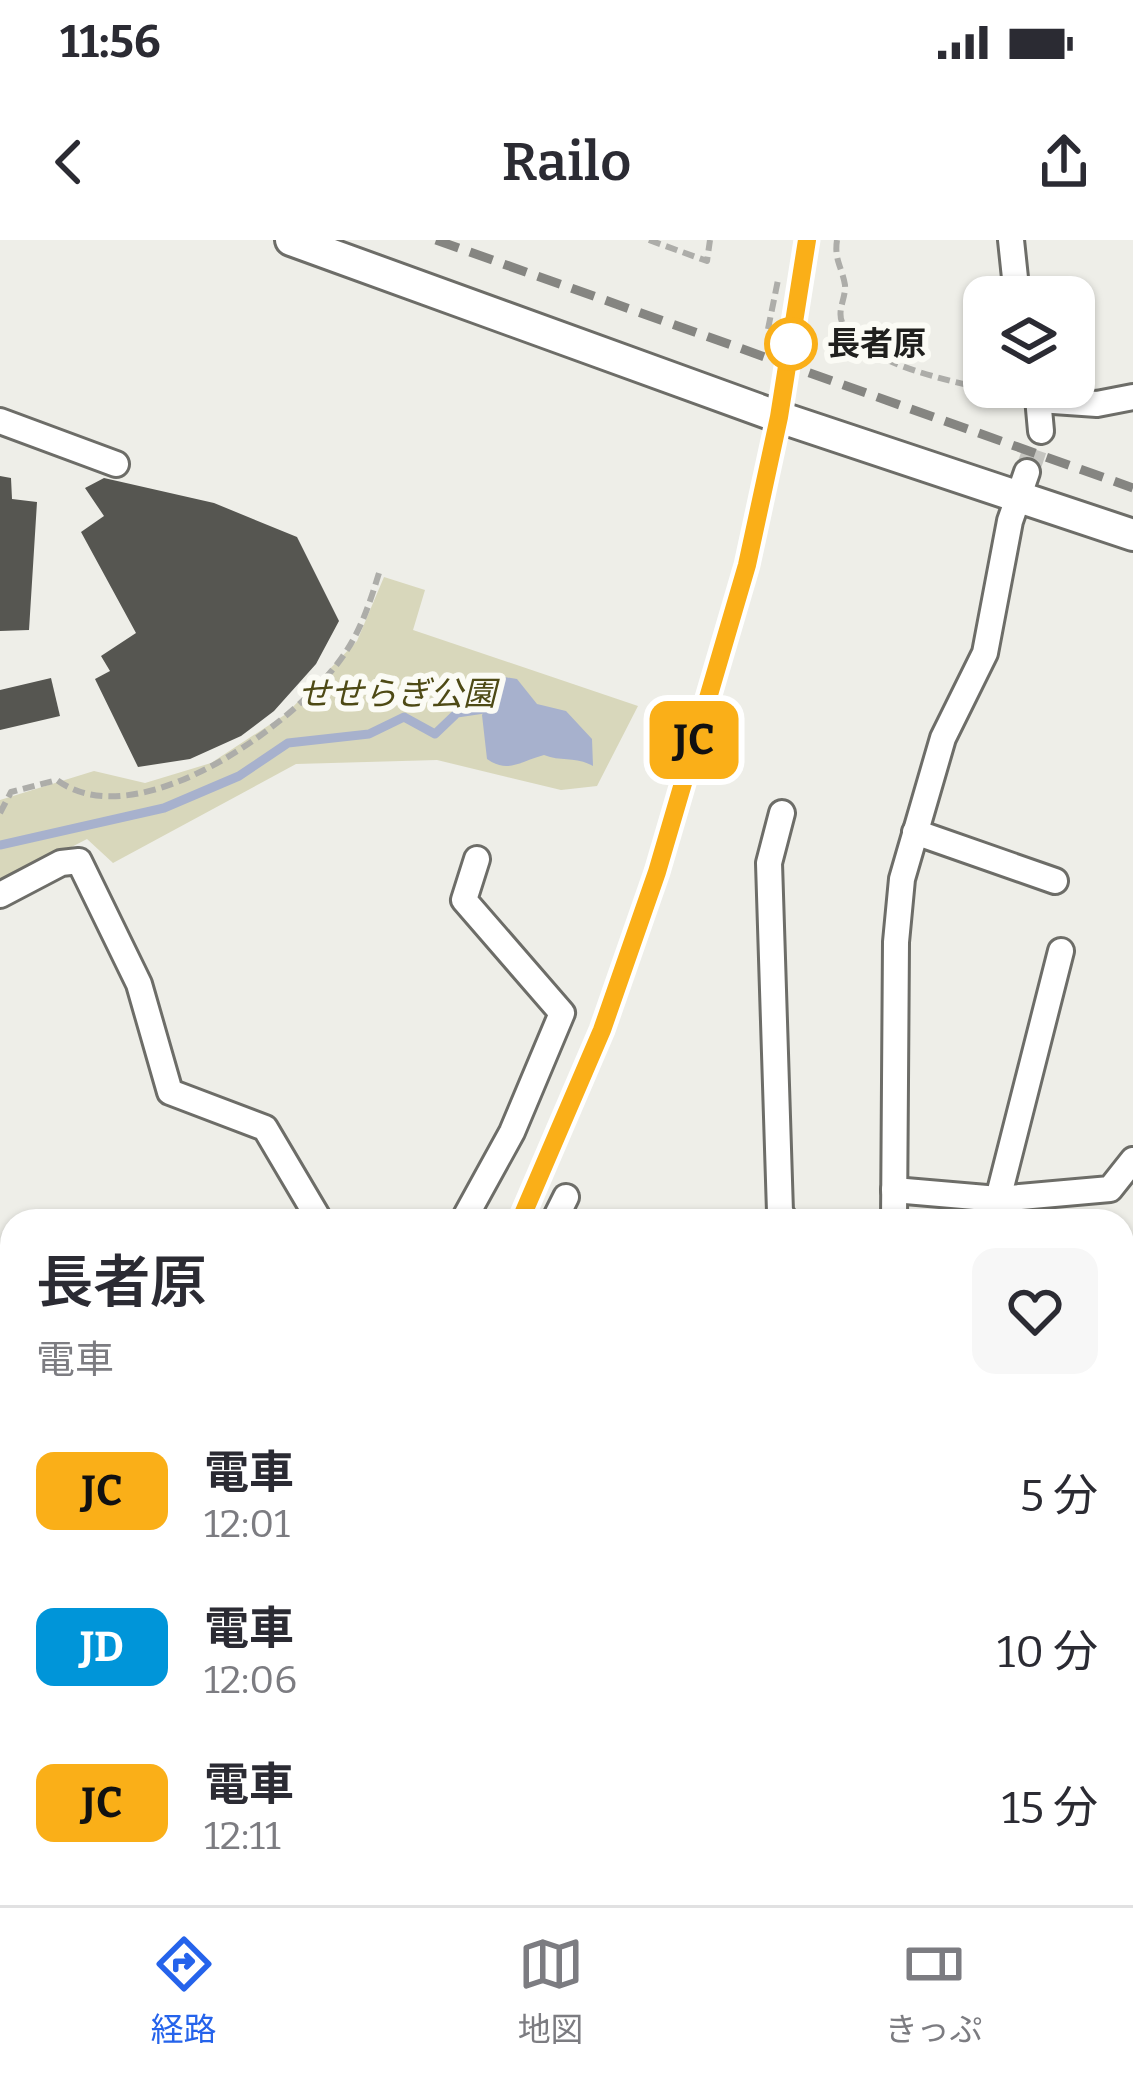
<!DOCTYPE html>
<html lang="ja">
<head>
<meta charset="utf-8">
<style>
	body { margin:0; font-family:Bitter,"Noto Sans JP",serif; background:#f7f7f7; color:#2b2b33; height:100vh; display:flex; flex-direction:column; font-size:45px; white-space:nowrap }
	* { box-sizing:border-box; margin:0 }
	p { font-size:39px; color:#7c7c81 }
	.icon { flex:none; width:66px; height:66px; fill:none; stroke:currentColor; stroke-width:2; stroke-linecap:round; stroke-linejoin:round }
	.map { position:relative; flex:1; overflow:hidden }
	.side { position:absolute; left:0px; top:969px; width:1134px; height:696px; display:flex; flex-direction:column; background:#fff; border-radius:36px 36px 0 0; box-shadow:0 3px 9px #0004 }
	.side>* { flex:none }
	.badge { padding:0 24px; border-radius:18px; font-size:42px; line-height:78px }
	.buttons { position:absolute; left:963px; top:36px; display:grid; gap:24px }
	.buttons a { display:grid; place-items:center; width:132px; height:132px; border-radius:24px; background:#fff; box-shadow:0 3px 9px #0004; font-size:60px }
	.map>.badge { position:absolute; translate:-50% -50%; box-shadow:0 0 0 6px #fff }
	.round { display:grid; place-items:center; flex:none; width:126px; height:126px; border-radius:24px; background:#f7f7f7 }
	.summary { display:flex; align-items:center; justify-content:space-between; height:204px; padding:0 36px }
	h1 { font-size:57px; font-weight:600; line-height:90px }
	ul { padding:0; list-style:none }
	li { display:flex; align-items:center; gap:36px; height:156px; padding:0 36px }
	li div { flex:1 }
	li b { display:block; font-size:45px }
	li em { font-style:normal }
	li .badge { min-width:132px; font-weight:700; text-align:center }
	.status { display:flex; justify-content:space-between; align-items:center; height:84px; padding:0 60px; background:#fff; direction:ltr }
	.status svg { height:33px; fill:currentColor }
	header { display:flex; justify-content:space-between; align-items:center; height:156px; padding:0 36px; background:#fff; font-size:54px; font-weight:600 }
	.tabs { display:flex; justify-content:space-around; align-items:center; height:168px; border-top:3px solid #e1e1e2; background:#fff; font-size:33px; color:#7c7c81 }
	.tabs a { display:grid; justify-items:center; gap:6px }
	.tabs .selected { color:#2563eb }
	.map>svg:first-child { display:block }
	.green { fill:#d8d7bb }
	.water { fill:#a7b1cd }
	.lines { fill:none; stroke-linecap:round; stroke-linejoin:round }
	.stream { stroke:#a7b1cd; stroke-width:9 }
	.building { fill:#565651 }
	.minor-tunnel { stroke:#c5c5c0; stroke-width:24; stroke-dasharray:24 12; stroke-linecap:butt }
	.service-casing { stroke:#6d6d68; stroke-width:18 }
	.minor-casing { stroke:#6d6d68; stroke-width:30 }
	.tertiary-casing { stroke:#6d6d68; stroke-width:36 }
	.path { stroke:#adada9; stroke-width:6; stroke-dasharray:12 6; stroke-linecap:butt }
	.service { stroke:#fff; stroke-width:12 }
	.minor { stroke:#fff; stroke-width:24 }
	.tertiary { stroke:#fff; stroke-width:30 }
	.rail { stroke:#858581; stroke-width:9; stroke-dasharray:24 12; stroke-linecap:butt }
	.line-casing { stroke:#fff; stroke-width:27 }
	.line { stroke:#faaf18; stroke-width:18 }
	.stop-dot { fill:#fff; stroke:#faaf18; stroke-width:6 }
	.labels { text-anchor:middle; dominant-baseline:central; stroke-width:12; stroke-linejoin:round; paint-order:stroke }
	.stop-label { font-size:33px; font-weight:bold; fill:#20201e; stroke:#fbfbf5; text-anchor:start }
	.park-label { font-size:33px; font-style:italic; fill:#4e4a15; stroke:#fbfbf5 }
</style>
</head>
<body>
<div class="status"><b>11:56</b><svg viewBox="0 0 49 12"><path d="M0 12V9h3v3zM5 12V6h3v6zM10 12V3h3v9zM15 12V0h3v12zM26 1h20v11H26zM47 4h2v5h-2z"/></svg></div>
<header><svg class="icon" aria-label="back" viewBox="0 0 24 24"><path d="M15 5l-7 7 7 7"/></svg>Railo<svg class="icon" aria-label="share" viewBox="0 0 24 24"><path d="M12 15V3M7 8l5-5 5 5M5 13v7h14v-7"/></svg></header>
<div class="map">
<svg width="1133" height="1665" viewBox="0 0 1133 1665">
	<rect width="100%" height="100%" fill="#eeeee8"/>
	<polygon class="green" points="384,337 425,350 413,390 638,466 597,546 561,550 437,520 296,524 113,623 87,599 0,644 0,560 94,531 145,543 211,523 286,474 357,401"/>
	<path class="water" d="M504 437 517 439 537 464 566 471 592 499 593 526C575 516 562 522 544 515 521 521 508 534 487 519L482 475Z"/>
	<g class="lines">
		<polyline class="stream" points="0,605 164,568 239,536 288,503 369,494 404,477 435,494 457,473 484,469"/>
	</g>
	<g class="building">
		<polygon points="0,236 11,238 12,259 37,262 29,390 0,391"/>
		<polygon points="104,238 214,263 297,297 339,381 316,424 274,471 241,496 190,519 138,527 95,439 110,431 101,416 136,393 81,292 104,276 85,248"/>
		<polygon points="51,438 60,476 0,490 0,450"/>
	</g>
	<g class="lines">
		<polyline class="minor-tunnel" points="1027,232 1041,191"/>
		<defs>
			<g id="service">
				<polyline points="0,1413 12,1416"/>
				<polyline points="154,1665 161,1653"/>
			</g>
			<g id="minor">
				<polyline points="1011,0 1017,57"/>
				<polyline points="1037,147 1041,191"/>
				<polyline points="1039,160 1097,164 1133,157"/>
				<polyline points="0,181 116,224"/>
				<polyline points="782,573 769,623 780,972 786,981"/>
				<polyline points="915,592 1055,641"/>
				<polyline points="0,655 61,623 79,621 139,744 170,852 265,888 320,981"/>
				<polyline points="894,950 998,959 1110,949 1133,920"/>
				<polyline points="463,981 512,892 562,773 464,660 477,619"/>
				<polyline points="554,981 566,957"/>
				<polyline points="894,981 896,702 902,639 943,498 985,413 1010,281 1027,232"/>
				<polyline points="1006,981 998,959 1061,711"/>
				<polyline points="1122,1147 1133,1143"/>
				<polyline points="1122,1332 1133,1369"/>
				<polyline points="1122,1459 1133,1453"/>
				<polyline points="1122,1552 1133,1544"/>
				<polyline points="882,1653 883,1665"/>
				<polyline points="1009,1653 1023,1665"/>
				<polyline points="19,1665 30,1653"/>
				<polyline points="932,1665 950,1653"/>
			</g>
			<g id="tertiary">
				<polyline points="291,0 779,177 1133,295"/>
				<polyline points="0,1251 12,1254"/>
				<polyline points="1122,1293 1133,1291"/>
				<polyline points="634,1653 676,1665"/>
			</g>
		</defs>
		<use href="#service" class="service-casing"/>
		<use href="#minor" class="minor-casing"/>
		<use href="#tertiary" class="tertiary-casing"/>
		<g class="path">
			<polyline points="649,0 707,21 710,0"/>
			<path d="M837 0C834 20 842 27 845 45 846 58 837 70 842 82 858 126 971 146 1012 154"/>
			<polyline points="768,89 778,40"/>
			<path d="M0 573 11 552 57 540C138 600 303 480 347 410 362 387 371 359 379 333"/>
			<polyline points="305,1665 308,1653"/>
		</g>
		<use href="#service" class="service"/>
		<use href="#minor" class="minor"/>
		<use href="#tertiary" class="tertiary"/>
		<g class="rail">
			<polyline points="436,0 1133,248"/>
			<polyline points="520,981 602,790 657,632 747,325 779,177 807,0"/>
			<polyline points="103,1665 111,1653"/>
		</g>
	</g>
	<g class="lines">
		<defs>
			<polyline id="line" points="520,981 602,790 657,632 747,325 779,177 807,0"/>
		</defs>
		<use href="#line" class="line-casing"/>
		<use href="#line" class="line"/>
	</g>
	<circle class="stop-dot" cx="791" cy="104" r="24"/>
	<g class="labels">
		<g class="stop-label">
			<text x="827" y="104">長者原</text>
		</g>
		<g class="park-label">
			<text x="397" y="454">せせらぎ公園</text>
		</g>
	</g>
</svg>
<div class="buttons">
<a><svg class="icon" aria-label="layers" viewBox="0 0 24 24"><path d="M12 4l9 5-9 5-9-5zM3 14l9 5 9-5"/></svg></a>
</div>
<b class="badge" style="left:694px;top:500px;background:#faaf18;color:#111">JC</b>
<section class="side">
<div class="summary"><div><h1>長者原</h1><p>電車</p></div><a class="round"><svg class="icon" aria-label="heart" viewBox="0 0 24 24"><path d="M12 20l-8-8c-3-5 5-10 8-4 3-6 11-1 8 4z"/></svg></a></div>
<ul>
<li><span class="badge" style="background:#faaf18;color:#111">JC</span><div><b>電車</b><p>12:01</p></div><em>5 分</em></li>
<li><span class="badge" style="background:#0095d9;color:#fff">JD</span><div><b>電車</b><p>12:06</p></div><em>10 分</em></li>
<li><span class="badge" style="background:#faaf18;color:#111">JC</span><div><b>電車</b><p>12:11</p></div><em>15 分</em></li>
</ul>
</section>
</div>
<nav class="tabs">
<a class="selected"><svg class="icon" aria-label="directions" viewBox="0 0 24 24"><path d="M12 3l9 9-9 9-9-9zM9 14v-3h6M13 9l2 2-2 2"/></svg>経路</a>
<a><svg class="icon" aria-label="map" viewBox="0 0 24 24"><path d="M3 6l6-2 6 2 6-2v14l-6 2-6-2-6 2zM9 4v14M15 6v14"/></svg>地図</a>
<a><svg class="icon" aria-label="tickets" viewBox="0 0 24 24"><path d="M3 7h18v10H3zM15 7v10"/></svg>きっぷ</a>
</nav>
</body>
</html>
